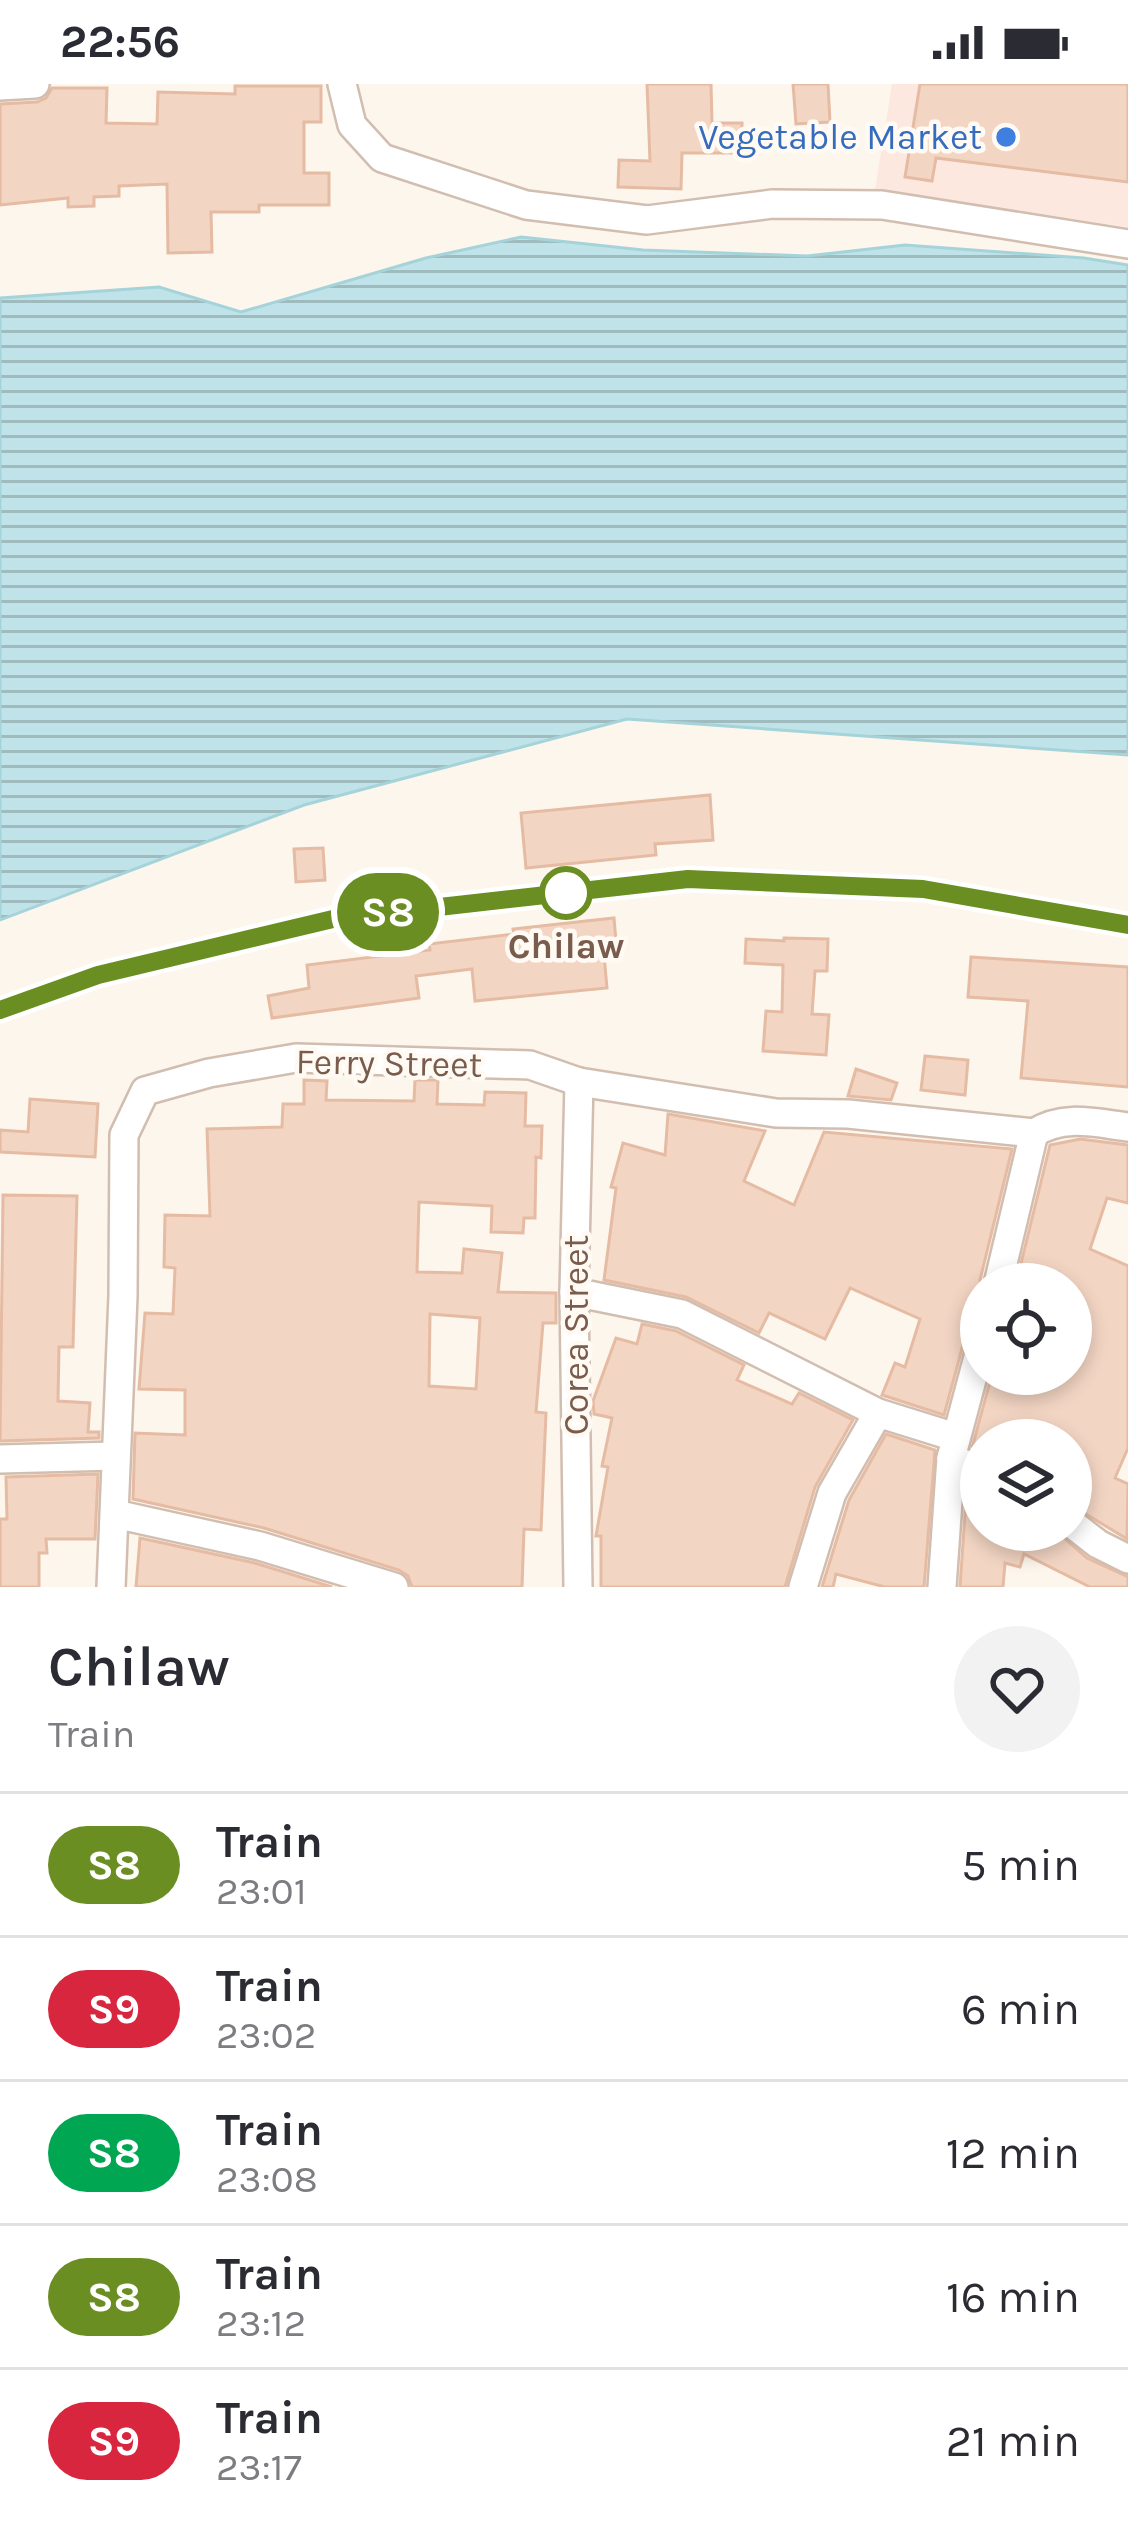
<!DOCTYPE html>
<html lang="en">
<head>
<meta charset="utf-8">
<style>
	body { margin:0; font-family:Karla,sans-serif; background:#f2f2f3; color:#2b2b33; height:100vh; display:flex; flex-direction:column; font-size:45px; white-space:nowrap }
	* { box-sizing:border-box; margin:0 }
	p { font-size:39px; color:#7c7c81 }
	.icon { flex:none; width:66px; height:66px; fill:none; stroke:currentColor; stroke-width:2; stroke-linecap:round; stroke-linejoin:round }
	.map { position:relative; height:1503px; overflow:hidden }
	.sheet { display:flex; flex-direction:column; background:#fff; flex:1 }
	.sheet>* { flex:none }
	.badge { padding:0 24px; border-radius:39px; font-size:42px; line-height:78px }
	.buttons { position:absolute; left:960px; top:1179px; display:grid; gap:24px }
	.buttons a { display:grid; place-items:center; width:132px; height:132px; border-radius:50%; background:#fff; box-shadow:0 6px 18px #0003; font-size:60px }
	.map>.badge { position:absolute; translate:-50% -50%; box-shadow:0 0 0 6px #fff }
	.round { display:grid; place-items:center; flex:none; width:126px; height:126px; border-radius:63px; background:#f2f2f3 }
	.summary { display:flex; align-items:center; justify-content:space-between; height:204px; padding:0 48px }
	h1 { font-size:57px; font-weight:600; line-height:90px }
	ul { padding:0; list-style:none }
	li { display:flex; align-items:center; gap:36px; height:144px; padding:0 48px; border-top:3px solid #e1e1e2 }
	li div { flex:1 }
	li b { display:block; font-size:45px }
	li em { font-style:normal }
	li .badge { min-width:132px; font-weight:700; text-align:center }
	.status { display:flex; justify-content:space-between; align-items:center; height:84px; padding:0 60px; background:#fff; direction:ltr }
	.status svg { height:33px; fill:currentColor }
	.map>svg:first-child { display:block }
	.commercial { fill:#fde8e0 }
	.water { fill:url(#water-rules); stroke:#a5d3da; stroke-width:3 }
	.building { fill:#f3d5c3; stroke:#e6bba3; stroke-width:3; fill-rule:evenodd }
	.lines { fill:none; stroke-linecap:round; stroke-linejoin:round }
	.minor-casing { stroke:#d1beb0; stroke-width:32 }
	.minor { stroke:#fff; stroke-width:27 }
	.rail-casing { stroke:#b9a8c9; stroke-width:14 }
	.rail { stroke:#fffaf3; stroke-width:9; stroke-dasharray:27; stroke-linecap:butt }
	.line-casing { stroke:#fff; stroke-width:27 }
	.line { stroke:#6b8e23; stroke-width:18 }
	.shop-dot { fill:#3f7fe0; stroke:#fffaf3; stroke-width:4.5 }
	.stop-dot { fill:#fff; stroke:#6b8e23; stroke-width:6 }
	.labels { text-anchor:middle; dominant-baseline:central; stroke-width:9; stroke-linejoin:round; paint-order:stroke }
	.shop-label { font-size:36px; fill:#366cbe; stroke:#fffaf3; text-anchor:end }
	.stop-label { font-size:36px; font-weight:bold; fill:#7a5c4d; stroke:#fffaf3 }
	.street-label { font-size:36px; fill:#7a5c4d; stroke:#fffaf3 }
</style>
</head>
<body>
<div class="status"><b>22:56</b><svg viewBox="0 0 49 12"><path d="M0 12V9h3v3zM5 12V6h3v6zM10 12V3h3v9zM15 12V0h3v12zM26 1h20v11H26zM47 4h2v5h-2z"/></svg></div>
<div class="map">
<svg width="1128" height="1503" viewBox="0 0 1128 1503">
	<defs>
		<pattern id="water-rules" width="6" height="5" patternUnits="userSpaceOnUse" patternTransform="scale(3)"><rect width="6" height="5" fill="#bfe3e8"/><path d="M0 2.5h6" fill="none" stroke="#a0bbbe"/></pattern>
	</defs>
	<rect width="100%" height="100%" fill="#fdf6ec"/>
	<polygon class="commercial" points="892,0 1128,0 1128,143 875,106"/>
	<polygon class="water" points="521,153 643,166 807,172 905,161 1084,174 1128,181 1128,671 627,635 304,721 0,836 0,214 159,203 241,228 426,174"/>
	<g class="building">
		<polygon points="647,0 711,0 712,39 742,39 742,69 682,69 681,105 618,103 619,76 650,77"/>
		<polygon points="793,0 828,0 830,38 796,40"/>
		<polygon points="920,0 1128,0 1128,98 936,74 932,97 905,93"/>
		<polygon points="235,2 321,2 321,38 304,38 304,89 329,89 329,121 259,121 259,128 211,128 212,168 168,169 167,100 119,102 119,112 94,113 94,122 68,123 68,114 0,121 0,20 37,18 46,14 52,4 107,4 106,39 157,40 158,8 235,10"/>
		<polygon points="710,711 713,756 655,760 656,771 526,784 521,729"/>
		<polygon points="323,764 325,796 296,798 294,765"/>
		<polygon points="614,834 617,869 604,871 607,904 475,917 472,885 416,892 419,914 272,934 268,912 309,904 307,881 430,866 429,860 514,850 513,845"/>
		<polygon points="784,854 828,855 827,887 815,887 812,930 829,931 826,971 763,967 766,927 782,928 783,881 745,879 746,855 784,857"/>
		<polygon points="971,873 1128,883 1128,1003 1021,994 1028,917 968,913"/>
		<polygon points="925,972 968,976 965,1011 921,1006"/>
		<polygon points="856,985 897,999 891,1016 848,1012"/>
		<path d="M304 996 327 997 326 1016 414 1017 415 996H438L437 1020 484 1021 485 1008 526 1009 525 1042H542L541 1074 536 1073 535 1134H524L523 1149 491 1148 492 1122 419 1118 417 1188 462 1189 464 1165 502 1169 498 1208 556 1209V1239H543L536 1328 546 1329 541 1446 524 1445 522 1503H412L408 1492 399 1486 264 1444 133 1415 135 1349 185 1351V1306L139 1305 145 1229 173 1230 175 1184 164 1183 165 1131 210 1132 207 1045 282 1043 283 1020H304ZM430 1230 480 1234 476 1305 429 1302Z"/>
		<polygon points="30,1015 98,1020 95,1073 0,1068 0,1046 28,1048"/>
		<polygon points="668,1030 765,1047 744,1097 794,1121 824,1048 1012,1065 980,1196 981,1213 964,1257 944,1331 882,1311 895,1279 905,1283 920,1235 850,1204 825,1255 769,1229 759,1249 686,1213 604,1196 616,1104 611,1103 623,1059 665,1071"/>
		<polygon points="1080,1055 1128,1061 1128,1119 1107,1114 1090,1165 1128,1182 1128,1364 1115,1394 1128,1400 1127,1455 1071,1421 1071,1356 981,1356 981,1367 972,1364 992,1290 1071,1290 1071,1200 1016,1200 1050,1061"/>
		<polygon points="3,1111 77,1112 73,1263 59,1263 58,1317 90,1319 88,1348 99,1348 99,1354 0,1357"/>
		<polygon points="642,1240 676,1247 744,1281 737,1296 792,1320 799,1309 853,1336 815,1403 785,1503 601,1503 601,1452 596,1452 608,1383 602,1382 612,1334 594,1330 593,1317 616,1254 637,1260"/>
		<polygon points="886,1350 935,1366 924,1503 885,1503 836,1490 833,1503 822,1503 849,1416"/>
		<polygon points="98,1390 95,1455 46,1455 47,1469 39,1469 39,1503 0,1503 0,1435 7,1435 6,1393"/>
		<polygon points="967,1401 981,1405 981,1446 1055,1446 1087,1474 1128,1493 1128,1503 1090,1503 1024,1470 1020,1483 1005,1479 1003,1503 960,1503"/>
		<polygon points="140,1454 255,1479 332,1503 136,1503"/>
	</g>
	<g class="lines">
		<defs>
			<g id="minor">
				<polyline points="342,0 352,41 382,74 526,121 647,136 772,120 882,121 1128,160"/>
				<polyline points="0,2 35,0"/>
				<polyline points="998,1200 1034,1049"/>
				<polyline points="574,1208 682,1230 878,1329 955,1353"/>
				<polyline points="951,1374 981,1387"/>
				<polyline points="0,1375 115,1372"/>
				<polyline points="115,1430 260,1462 394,1503"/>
				<polyline points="1071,1439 1098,1460 1128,1475"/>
				<path d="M111 1503 123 1212 124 1051 145 1007 209 989 296 974 530 981 579 998 776 1029 848 1030 1034 1049C1064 1030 1095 1039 1128 1043"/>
				<polyline points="578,1503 574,1208 579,998"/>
				<polyline points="803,1503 832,1409 878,1329"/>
				<polyline points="942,1503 951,1374 981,1262"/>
			</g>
		</defs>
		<use href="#minor" class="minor-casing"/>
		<use href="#minor" class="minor"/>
		<defs>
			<polyline id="rail" points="0,926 98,891 333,835 688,795 923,805 1128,841"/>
		</defs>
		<use href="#rail" class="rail-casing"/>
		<use href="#rail" class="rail"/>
	</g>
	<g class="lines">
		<defs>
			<polyline id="line" points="0,926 98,891 333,835 688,795 923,805 1128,841"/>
		</defs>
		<use href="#line" class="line-casing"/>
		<use href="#line" class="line"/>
	</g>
	<circle class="shop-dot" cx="1006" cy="53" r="12"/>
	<circle class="stop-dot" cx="566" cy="809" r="24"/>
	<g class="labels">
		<g class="shop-label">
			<text x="982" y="53">Vegetable Market</text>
		</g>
		<g class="stop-label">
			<text x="566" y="862">Chilaw</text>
		</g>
		<g class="street-label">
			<text transform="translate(389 979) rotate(1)">Ferry Street</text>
			<text transform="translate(576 1251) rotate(-90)">Corea Street</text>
		</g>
	</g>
</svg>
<div class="buttons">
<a><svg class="icon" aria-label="locate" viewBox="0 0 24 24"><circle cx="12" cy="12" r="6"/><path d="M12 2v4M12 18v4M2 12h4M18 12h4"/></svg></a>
<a><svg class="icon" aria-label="layers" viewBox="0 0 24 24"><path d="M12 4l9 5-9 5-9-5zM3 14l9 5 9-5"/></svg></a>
</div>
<b class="badge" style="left:388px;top:828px;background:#6b8e23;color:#fff">S8</b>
</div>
<section class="sheet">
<div class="summary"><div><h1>Chilaw</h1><p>Train</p></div><a class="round"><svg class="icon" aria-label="heart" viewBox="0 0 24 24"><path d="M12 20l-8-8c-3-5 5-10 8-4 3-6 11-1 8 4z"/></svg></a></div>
<ul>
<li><span class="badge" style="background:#6b8e23;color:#fff">S8</span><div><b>Train</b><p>23:01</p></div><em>5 min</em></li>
<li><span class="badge" style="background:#d7263d;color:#fff">S9</span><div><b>Train</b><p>23:02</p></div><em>6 min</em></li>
<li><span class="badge" style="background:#00a651;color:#fff">S8</span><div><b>Train</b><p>23:08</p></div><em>12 min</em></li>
<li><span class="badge" style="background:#6b8e23;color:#fff">S8</span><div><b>Train</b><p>23:12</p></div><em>16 min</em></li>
<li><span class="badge" style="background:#d7263d;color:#fff">S9</span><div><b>Train</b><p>23:17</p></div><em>21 min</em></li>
</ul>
</section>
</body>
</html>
